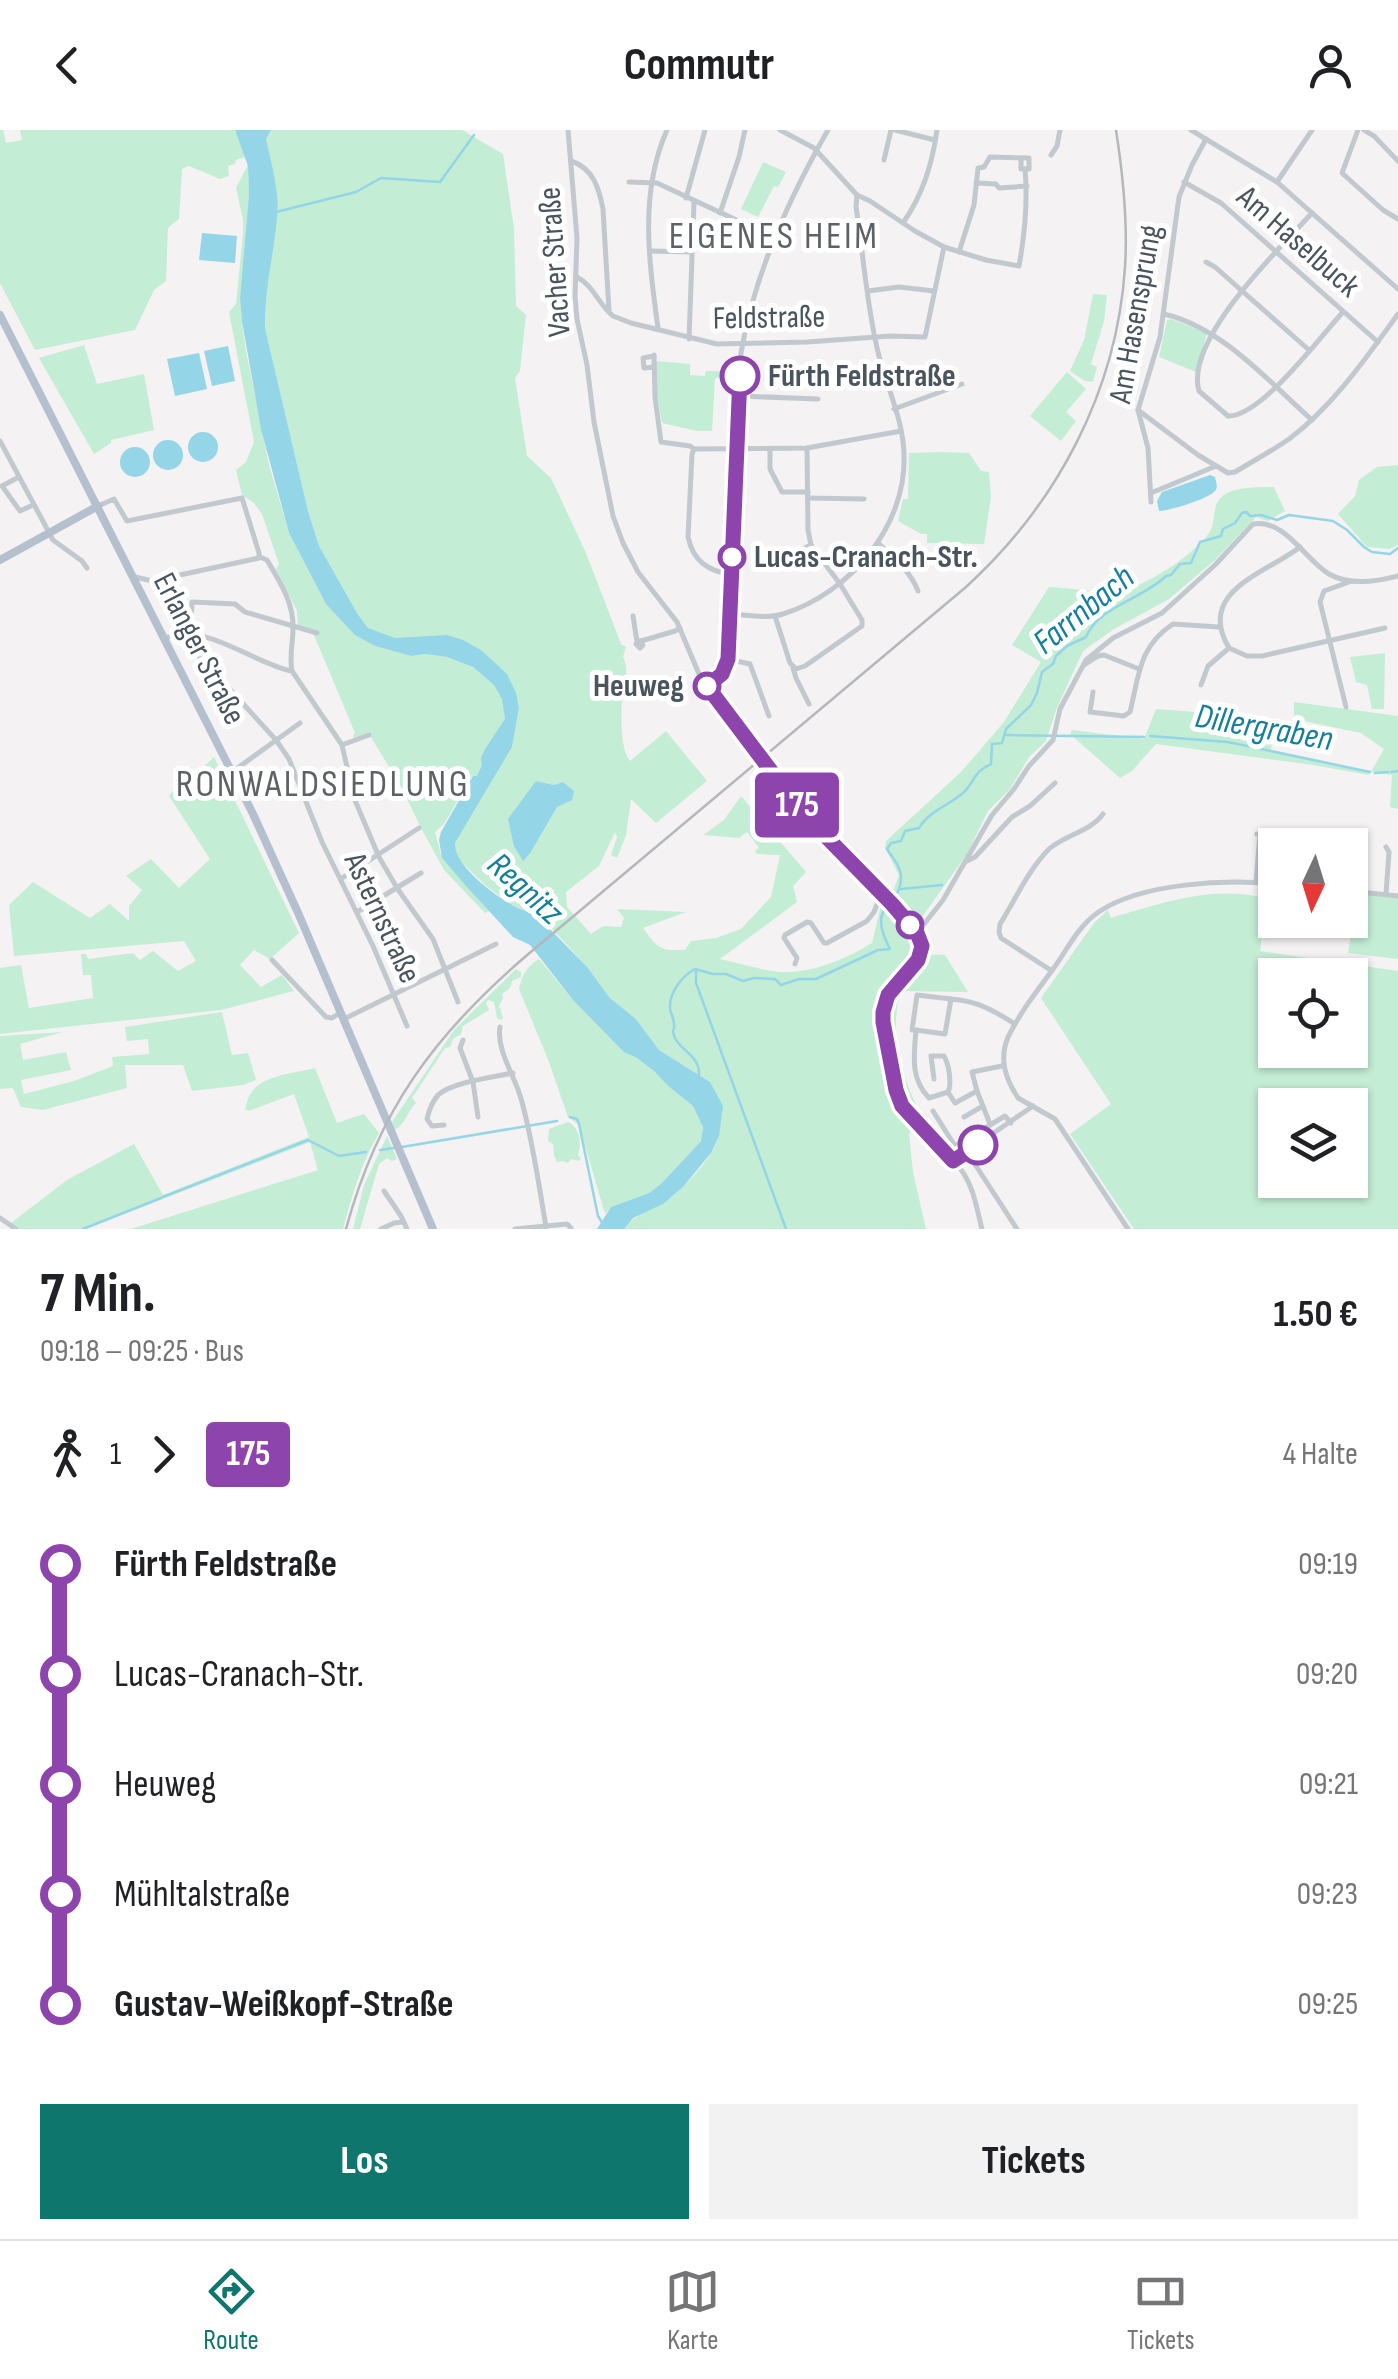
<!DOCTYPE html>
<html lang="de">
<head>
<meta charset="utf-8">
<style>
	body { margin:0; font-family:"Sofia Sans Condensed",sans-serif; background:#f2f2f2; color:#202124; height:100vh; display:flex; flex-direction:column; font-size:38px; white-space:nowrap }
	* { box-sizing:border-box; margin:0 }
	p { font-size:32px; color:#757577 }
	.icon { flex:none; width:55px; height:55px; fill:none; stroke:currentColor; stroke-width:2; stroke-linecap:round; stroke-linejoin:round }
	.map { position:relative; height:1099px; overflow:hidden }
	.panel { display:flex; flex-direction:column; background:#fff; flex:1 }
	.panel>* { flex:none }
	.badge { padding:0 20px; border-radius:8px; font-size:35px; line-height:65px }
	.needle { width:65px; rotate:184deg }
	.tools { position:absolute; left:1258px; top:698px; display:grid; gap:20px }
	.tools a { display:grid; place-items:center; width:110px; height:110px; border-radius:0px; background:#fff; box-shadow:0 2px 8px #0004; font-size:50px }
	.map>.badge { position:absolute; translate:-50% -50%; box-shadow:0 0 0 5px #fff }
	.legs { display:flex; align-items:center; gap:15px; height:110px; padding:0 40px; font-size:32px }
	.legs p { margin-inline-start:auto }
	.head { display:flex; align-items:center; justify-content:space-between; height:170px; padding:0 40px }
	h1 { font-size:55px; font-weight:700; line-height:75px }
	.action { display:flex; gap:20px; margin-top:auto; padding:20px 40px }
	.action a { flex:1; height:115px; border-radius:0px; background:#0f766e; color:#fff; font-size:40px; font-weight:700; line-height:115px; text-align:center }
	.action a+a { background:#f2f2f2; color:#202124 }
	ul { padding:0 40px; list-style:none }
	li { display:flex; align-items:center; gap:35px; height:110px; font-size:38px }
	li i { display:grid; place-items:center; width:15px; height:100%; margin:0 12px; background:currentColor }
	li i::after { content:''; width:25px; height:25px; margin:-12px; border:8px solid; border-radius:50%; background:#fff }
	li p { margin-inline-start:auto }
	li:first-child i { background:linear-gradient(#0000 50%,currentColor 0) }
	li:last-child i { background:linear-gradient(currentColor 50%,#0000 0) }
	header { display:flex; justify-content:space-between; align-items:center; height:130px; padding:0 40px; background:#fff; font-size:45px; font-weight:700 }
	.menu { display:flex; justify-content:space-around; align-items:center; height:140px; border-top:2px solid #e0e0e0; background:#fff; font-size:28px; color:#757577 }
	.menu a { display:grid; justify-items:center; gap:5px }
	.menu .on { color:#0f766e }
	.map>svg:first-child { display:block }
	.green { fill:#c4edd5; fill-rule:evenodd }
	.water { fill:#94d5e7 }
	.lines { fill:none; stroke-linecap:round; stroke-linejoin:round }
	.stream { stroke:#94d5e7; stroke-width:2.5 }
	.minor { stroke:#c1c9cf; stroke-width:5 }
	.major { stroke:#b4c0ce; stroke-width:8 }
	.rail { stroke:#b4b7bb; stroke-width:2.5 }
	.line-1-casing { stroke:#fff; stroke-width:22 }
	.line-1 { stroke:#8e44ad; stroke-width:15 }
	.stop-1-dot { fill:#fff; stroke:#8e44ad; stroke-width:5 }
	.labels { text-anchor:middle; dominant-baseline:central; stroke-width:10; stroke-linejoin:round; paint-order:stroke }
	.street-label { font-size:32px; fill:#4a545e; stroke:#fff }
	.stop-label { font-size:32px; font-weight:bold; fill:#4a545e; stroke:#fff; text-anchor:start }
	.water-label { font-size:35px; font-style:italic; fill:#167f9e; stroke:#fff }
	.quarter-label { font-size:38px; letter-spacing:2.5px; fill:#5e6266; stroke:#fff }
</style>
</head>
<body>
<header><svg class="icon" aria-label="back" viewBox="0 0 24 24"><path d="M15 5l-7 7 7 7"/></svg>Commutr<svg class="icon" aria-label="person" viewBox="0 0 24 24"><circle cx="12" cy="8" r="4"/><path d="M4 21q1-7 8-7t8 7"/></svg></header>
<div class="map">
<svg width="1398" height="1099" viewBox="0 0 1398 1099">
	<rect width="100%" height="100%" fill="#f4f2f2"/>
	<g class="green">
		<polygon points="0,0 3,0 6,13 22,10 20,0 235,0 245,27 236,30 235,34 228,36 229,46 220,49 189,36 182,39 179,89 168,98 166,151 154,160 135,200 35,220 0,153"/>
		<path d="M271 0H462L503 24 514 99 516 176 526 185 520 241 515 248 527 326 551 348 586 423 621 514 626 517 623 527C629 540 625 545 623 559 621 577 619 618 630 631L666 601 707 651 656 693 631 669 626 705 617 728 611 725 617 707 615 702 599 736 566 762 567 777 591 804 603 796 621 797 624 788 617 779 686 782 643 798C658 818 659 821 685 820L691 811 716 808 741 799 771 767 780 725 757 724 755 721 759 718 747 702 739 708 703 705 724 690 741 666 806 742 793 756 797 772 720 829C740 833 762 841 782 842 813 843 846 829 872 813L882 771C899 785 919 802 917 824L945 825 968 862 899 861C898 874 895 888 896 902 898 933 910 969 928 994L909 1003 913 1042 926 1099H624C636 1083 647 1083 663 1073 680 1063 714 1027 718 1007 721 994 712 966 710 952L659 920 636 889 610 868 588 838 544 790 509 773 486 756 462 733 456 726 454 718 455 713 512 617 519 578 481 520 463 510 395 508 382 505 368 498 357 483 319 416 308 381 265 198 264 173 269 145 266 9ZM536 651 554 655 563 652 574 661 557 677 531 722Z"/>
		<polygon points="763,32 786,42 778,57 774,56 758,87 741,79"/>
		<polygon points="248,35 249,64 240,168 242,191 246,221 269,335 289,403 326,474 375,516 411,526 425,524 447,527 473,537 494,555 503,569 505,589 477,646 472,646 444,694 435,702 442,728 489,781 485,783 444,740 421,698 402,658 369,604 354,610 353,606 355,603 314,505 298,497 297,481 276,439 279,434 262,384 254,373 242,365 236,340 246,332 254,312 229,182 236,174 243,104 243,90 236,58"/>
		<polygon points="1093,164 1107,165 1104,191 1091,234 1097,237 1093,252 1085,251 1070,241 1084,210"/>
		<polygon points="1171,189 1207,203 1196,242 1159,227 1167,190"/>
		<polygon points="84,215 97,254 144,244 154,300 111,310 111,313 94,324 39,228"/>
		<polygon points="656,231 690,234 690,245 705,246 706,241 720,241 720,248 715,248 712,301 697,301 662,293 657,264"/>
		<polygon points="1067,242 1086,259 1066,282 1076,291 1061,311 1030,286"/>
		<polygon points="942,322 969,323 981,341 989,342 991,367 984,414 927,413 927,404 921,404 898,391 903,369 908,369 909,323"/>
		<polygon points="1398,335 1398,415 1389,419 1367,417 1338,384 1355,366 1359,350 1377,337"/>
		<path d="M1274 357 1285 381 1268 391 1256 387 1215 430 1169 469 1114 499 1083 521 1056 580 1046 611 1029 627 1010 659 988 681 967 724 917 794 892 765 899 745 885 718 886 711 961 642 1004 592 1041 532 1012 515 1049 457C1069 458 1100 463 1119 461 1145 457 1194 425 1209 403 1215 394 1213 382 1217 373 1226 355 1257 358 1274 357Z"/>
		<polygon points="1385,523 1384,579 1372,579 1367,555 1356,552 1350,527"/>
		<polygon points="1294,572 1398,586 1398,679 1390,677 1392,645 1371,642 1384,619 1361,603 1294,589"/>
		<polygon points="1156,579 1276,588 1271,620 1252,617 1370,642 1369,645 1313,635 1156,614 1132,641 1120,648 1070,604 1072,600 1144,609"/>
		<polygon points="214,627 299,803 270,829 254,820 240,835 261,857 282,845 294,861 221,880 0,904 0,838 21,835 29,878 93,868 91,845 83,845 81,824 86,824 88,829 133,823 140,830 153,821 178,841 196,831 184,811 14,826 9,775 33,752 90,788 110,774 129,791 129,776 142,760 126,746 151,729 179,758 210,729 169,666 191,637 197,643"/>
		<path d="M1262 760 1268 762 1260 821 1398 841V1099H1134L1070 1004 1111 974 1041 868 1094 793 1108 780 1111 788C1159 774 1209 756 1260 767ZM1275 845H1350V920H1275ZM1275 975H1350V1050H1275Z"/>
		<polygon points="1357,764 1398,768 1398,829 1348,823"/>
		<path d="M539 829 573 870 611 909 624 922 637 928 654 941 668 956 693 976 703 997 701 1011 661 1054 649 1063 611 1077 605 1084 579 995 568 987 549 932 519 859C522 845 527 836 539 829Z"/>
		<path d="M516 839 521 842V847L512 851 510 858 502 864 503 869 499 875 503 888 501 890 497 888 494 872 488 870 486 873 489 880 463 896 461 904 453 909 450 917 445 918 412 968 416 973C407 982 406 993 395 1000L392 992 454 900Z"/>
		<polygon points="222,882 232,925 248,923 256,950 243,955 192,961 183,935 125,935 127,958 43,980 21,977 13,958 0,959 0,906 63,902 20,914 23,930 66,922 71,940 21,950 24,964 74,951 113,936 112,927 149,924 148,909 127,911 125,897"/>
		<path d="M315 938 337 993 364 984 379 1003C361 1033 352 1066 343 1099H131L318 1040 310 1012 85 1099H20L11 1093 67 1050 134 1014 163 1065 309 1007 294 964 249 981 245 979C247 973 248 967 251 963 262 945 296 943 315 938Z"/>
		<path d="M568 992C580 998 582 1013 578 1025L581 1029 579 1031 571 1029 568 1033 563 1031 557 1032 554 1025 553 1014 548 1011 549 999Z"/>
		<polygon points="387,1006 397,1029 392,1031 387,1028 379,1034 360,1099 353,1099 364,1055"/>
	</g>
	<g class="water">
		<path d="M235 0H271L266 9C271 33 280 62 277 87 274 124 264 160 265 198L308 381 319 416 357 483 368 498 395 508 447 505 463 510 481 520 507 544 516 563 519 578 512 617 455 713C453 735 495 766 514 776 526 782 541 785 548 797L588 838 610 868 636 889 659 920 710 952 723 976 719 1006 711 1023 683 1057 663 1074 633 1088 624 1099H597L611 1077 649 1063 661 1054 701 1011 703 997 693 976 668 956 654 941 637 928 624 922 611 909 573 870 530 815 513 807 466 756 442 728 439 710 441 702 473 646H477L482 635 481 628 485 619 505 589 502 569 494 555 473 537 447 527 425 524 411 526 375 516 355 505 326 474 289 403 261 299 242 191 240 168 249 64 248 36Z"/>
		<polygon points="202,103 237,106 235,133 199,130"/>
		<polygon points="228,216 235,251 212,256 204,221"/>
		<polygon points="199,223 207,259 175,266 167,229"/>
		<circle cx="203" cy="317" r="15"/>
		<circle cx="168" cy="325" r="15"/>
		<circle cx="135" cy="332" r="15"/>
		<path d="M1210 345 1215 347C1216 353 1219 357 1214 362 1207 369 1169 381 1159 381L1157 371 1162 362Z"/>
		<polygon points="536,651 554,655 563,652 574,661 572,670 557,677 531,722 523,731 514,716 508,689"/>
	</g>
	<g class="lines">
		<g class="stream">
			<polyline points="276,82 356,62 381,48 440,52 474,5"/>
			<polyline points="1006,605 1144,607"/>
			<polyline points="1150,606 1228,612 1370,642"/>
			<polyline points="1391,642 1398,641"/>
			<polyline points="1375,643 1388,642"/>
			<polyline points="901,759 942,755"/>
			<polyline points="696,841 696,853 786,1099"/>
			<path d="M698 950C705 925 676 921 673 902 673 900 675 897 674 894 674 889 671 884 670 879 669 862 682 846 695 839L713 844H726L743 851 754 848 775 849 781 855 799 849H816L878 820 890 819C865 771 900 781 901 748 902 738 892 727 887 719L891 713 901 711 905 701 919 698C928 682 949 675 963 663 975 652 973 642 991 634L992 614 1002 613 1006 599 1031 575 1037 563 1042 542 1053 534 1056 526 1067 516 1086 507C1099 476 1143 469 1166 446L1171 445 1180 434 1191 433 1200 412 1221 406 1223 399 1235 393 1242 383 1246 382 1250 386 1261 385 1277 390 1289 385 1333 391 1347 400 1364 417 1372 422 1390 424 1398 418"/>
			<polyline points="570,987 577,989 579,994 598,1086 606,1099"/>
			<polyline points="402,1017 557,991"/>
			<polyline points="380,1020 394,1018"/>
			<polyline points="163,1067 308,1010 339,1026 366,1022"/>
			<polyline points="83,1099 161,1068"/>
		</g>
		<g class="minor">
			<path d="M568 0 577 108 575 166 577 189 587 235 594 292 613 386 623 413 638 442 677 492 699 544 721 576 802 682 917 803C936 843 876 848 884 897 888 921 890 951 900 972 913 998 945 1018 962 1041 974 1058 977 1080 982 1099"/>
			<path d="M780 0 814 18 857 65 870 71 915 101 944 117 986 130 1019 136C1025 103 1028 72 1025 39H1021V29"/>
			<polyline points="895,0 935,10"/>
			<polyline points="1191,0 1277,52 1398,159"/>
			<polyline points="1358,0 1342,43 1383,80 1398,89"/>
			<polyline points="1364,0 1374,6 1398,31"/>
			<polyline points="1051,25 1057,16 1060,0"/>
			<polyline points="884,30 891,0"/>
			<path d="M571 31C593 38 599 58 603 79L609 181"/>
			<polyline points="629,52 657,53 775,108"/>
			<polyline points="1184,52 1221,73 1378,212"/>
			<polyline points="1277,52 1312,0"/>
			<polyline points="976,53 996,54 999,58 1027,56"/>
			<polyline points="686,68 705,0"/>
			<polyline points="720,83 739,27 745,0"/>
			<path d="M1312 83C1280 118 1184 210 1199 261L1228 286C1261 287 1320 207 1343 182"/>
			<path d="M903 93C923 64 932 35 937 0"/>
			<polyline points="650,121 692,122"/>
			<polyline points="959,122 974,75 978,38 984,37 990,27 1029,28 1029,39 1025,39"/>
			<polyline points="1206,132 1215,137 1309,220"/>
			<path d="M577 147C593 155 599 175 613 186L631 193 717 214 807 212 890 206 925 207 944 117"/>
			<polyline points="868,161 899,157 934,161"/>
			<path d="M1164 184C1223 198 1268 251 1312 290"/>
			<path d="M658 198C649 132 639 63 667 0"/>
			<polyline points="689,209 694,72"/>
			<polyline points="654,225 655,267 661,312 690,316 694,319 807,318 901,301"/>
			<polyline points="654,237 644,238 643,228 654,226"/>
			<polyline points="739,266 818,269"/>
			<polyline points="894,279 962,254"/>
			<path d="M1138 280 1198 325 1228 343 1235 342C1253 331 1272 321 1289 309 1333 276 1366 228 1398 184"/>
			<polyline points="0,311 53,410 82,431 87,438"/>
			<path d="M694 319 692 324 688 407C693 431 708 441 732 445"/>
			<polyline points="770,320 770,339 782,362 808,362"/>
			<polyline points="19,347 2,356 20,381 33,375"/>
			<polyline points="1151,363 1216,336"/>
			<polyline points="808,368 864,369"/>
			<polyline points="1151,372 1148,318 1138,280 1160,207 1179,67 1192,35 1206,9"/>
			<polyline points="98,376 114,369 127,391 242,368 259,423 259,428 152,451 135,447"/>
			<path d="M878 413C893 427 911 442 918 461"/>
			<path d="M1300 417C1267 443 1195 461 1229 518L1247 526H1262L1385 498"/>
			<polyline points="770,420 798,421 811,415"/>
			<path d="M260 427 267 430C280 452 294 473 293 499 293 513 289 526 292 541"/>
			<path d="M730 484C747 485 767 489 783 484 850 463 907 396 904 324 903 286 883 250 876 213 866 168 863 122 856 77L857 65"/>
			<polyline points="633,486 637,512"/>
			<polyline points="775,486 790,533 796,539 805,536 862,496 862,490 840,454 811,415 808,400 807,318"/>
			<polyline points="317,503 245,482 235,474 192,472 190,510 215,555 225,554 276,610 289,629 322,712 373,816 407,896"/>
			<path d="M166 508C201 490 257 535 292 541L342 615 354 668 379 727 397 758 433 809 458 872"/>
			<polygon points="640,511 643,515 640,518 636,514"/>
			<polyline points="641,511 675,501 680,498"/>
			<polyline points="728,529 750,534 769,586"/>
			<polyline points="1084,535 1098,526 1104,525 1139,539"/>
			<polyline points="793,538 796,548 809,574"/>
			<polyline points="1201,555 1208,536 1229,518"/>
			<path d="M707 556 723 544 728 529 741 223C754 145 789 68 828 0"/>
			<path d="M1093 562 1090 582 1124 586 1130 582C1139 545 1139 516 1173 494L1219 497"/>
			<polyline points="1346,577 1320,472 1324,461 1349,452"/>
			<polyline points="342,615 369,605"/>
			<polyline points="232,642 300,593"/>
			<polyline points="967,731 975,727 1012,687 1030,676 1055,653"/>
			<polyline points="342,748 419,698"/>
			<polyline points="1256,752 1260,704 1257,704"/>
			<polyline points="1350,761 1398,766"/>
			<polyline points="1386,764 1389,722 1386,717"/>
			<polyline points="357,782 421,743"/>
			<path d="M917 803 943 770 992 685 1014 659 1029 636 1053 610 1060 579 1086 530 1113 508 1162 483 1215 435 1253 394C1286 389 1304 429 1329 444 1350 456 1376 452 1398 446"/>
			<polyline points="272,830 326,887 332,888 341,882"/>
			<polyline points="795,834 797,828 784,808 785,805 807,792 811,793 824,813 827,813 867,791 874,782 881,764"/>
			<path d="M1052 841 1001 808 999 802 1000 794C1015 770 1029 739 1049 719 1066 704 1090 702 1103 684"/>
			<path d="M951 869 917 865 912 900H916C914 926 910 948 929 968L948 962 955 973 977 961 972 942 1002 936"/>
			<polyline points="344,889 496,814"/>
			<path d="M500 897C496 921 516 947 522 972 533 1013 539 1055 546 1097"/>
			<path d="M916 900 945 904 951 869C977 871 993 880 1015 894"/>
			<polyline points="463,910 460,918 473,952 478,987"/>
			<path d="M934 949 931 926H944C949 934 952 954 948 962"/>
			<polyline points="977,961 990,994"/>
			<polyline points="933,981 955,1016 1005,986 1011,993"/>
			<polyline points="964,987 983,976"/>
			<path d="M444 995 432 996 427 989C429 980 432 972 438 965 452 952 494 947 513 943"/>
			<polyline points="967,1022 1017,1099"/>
			<polyline points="953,1031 1033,976"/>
			<polyline points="384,1061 401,1086 407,1099"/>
			<polyline points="0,1088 16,1099"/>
			<polyline points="381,1099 394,1093 403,1092"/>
			<polyline points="515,1099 567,1094 571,1098"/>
			<path d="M1128 1099 1055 989 1018 968C1005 948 999 929 1008 907 1021 881 1039 858 1056 835 1069 816 1080 794 1100 781 1143 753 1225 749 1275 754"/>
		</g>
		<g class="major">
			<polyline points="0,185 253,684 299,785 433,1099"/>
			<polyline points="0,430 98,376"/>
		</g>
		<path class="rail" d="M346 1099C378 981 434 905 526 826L966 457C1057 374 1117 261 1125 137 1128 91 1123 45 1116 0"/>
	</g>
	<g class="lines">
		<defs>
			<polyline id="line-1" points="740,246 728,529 722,544 707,556 802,682 892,774 917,803 922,816 918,830 888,865 883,882 883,892 896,960 902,976 953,1031 978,1015"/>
		</defs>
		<use href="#line-1" class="line-1-casing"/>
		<use href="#line-1" class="line-1"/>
	</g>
	<g class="stop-1-dot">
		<circle cx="740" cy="246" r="18"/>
		<circle cx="732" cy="427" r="12"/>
		<circle cx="707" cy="556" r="12"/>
		<circle cx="910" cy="795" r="12"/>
		<circle cx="978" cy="1015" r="18"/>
	</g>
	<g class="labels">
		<g class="street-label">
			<text transform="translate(1298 112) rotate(41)">Am Haselbuck</text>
			<text transform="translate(555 132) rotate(-94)">Vacher Straße</text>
			<text transform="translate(1136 184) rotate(-80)">Am Hasensprung</text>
			<text transform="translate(769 188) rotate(-1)">Feldstraße</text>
			<text transform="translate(199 519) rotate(63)">Erlanger Straße</text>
			<text transform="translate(382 788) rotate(65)">Asternstraße</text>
		</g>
		<g class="stop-label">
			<text x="768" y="246">Fürth Feldstraße</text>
			<text x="754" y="427">Lucas-Cranach-Str.</text>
			<text x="684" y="556" text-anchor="end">Heuweg</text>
		</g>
		<g class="water-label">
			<text transform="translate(1084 480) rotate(-39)">Farrnbach</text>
			<text transform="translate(1264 598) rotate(10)">Dillergraben</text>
			<text transform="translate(525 759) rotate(42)">Regnitz</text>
		</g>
		<g class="quarter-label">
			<text x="774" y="106">EIGENES HEIM</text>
			<text x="323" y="654">RONWALDSIEDLUNG</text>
		</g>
	</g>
</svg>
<div class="tools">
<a><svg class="needle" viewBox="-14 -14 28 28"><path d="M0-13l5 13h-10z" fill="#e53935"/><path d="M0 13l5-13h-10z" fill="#757577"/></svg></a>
<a><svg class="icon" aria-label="locate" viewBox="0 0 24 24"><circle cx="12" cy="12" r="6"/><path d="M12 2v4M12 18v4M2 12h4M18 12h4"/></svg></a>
<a><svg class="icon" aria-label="layers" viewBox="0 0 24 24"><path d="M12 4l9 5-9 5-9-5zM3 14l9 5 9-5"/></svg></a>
</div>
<b class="badge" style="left:797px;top:675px;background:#8e44ad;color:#fff">175</b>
</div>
<section class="panel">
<div class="head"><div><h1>7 Min.</h1><p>09:18 – 09:25 · Bus</p></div><b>1.50 €</b></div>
<div class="legs"><svg class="icon" aria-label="walk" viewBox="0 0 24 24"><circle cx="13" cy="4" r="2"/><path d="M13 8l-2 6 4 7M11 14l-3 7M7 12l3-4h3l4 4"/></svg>1<svg class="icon" aria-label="forward" viewBox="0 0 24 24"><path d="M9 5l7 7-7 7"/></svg><b class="badge" style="background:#8e44ad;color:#fff">175</b><p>4 Halte</p></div>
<ul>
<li><i style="color:#8e44ad"></i><b>Fürth Feldstraße</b><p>09:19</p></li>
<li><i style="color:#8e44ad"></i><span>Lucas-Cranach-Str.</span><p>09:20</p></li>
<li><i style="color:#8e44ad"></i><span>Heuweg</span><p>09:21</p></li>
<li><i style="color:#8e44ad"></i><span>Mühltalstraße</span><p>09:23</p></li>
<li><i style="color:#8e44ad"></i><b>Gustav-Weißkopf-Straße</b><p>09:25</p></li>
</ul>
<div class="action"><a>Los</a><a>Tickets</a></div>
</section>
<nav class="menu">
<a class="on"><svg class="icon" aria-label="directions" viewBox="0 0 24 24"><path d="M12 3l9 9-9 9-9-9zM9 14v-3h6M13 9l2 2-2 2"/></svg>Route</a>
<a><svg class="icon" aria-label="map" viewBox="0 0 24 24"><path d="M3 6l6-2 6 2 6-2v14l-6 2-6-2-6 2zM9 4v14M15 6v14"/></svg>Karte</a>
<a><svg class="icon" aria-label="tickets" viewBox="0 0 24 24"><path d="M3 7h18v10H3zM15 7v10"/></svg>Tickets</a>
</nav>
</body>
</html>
